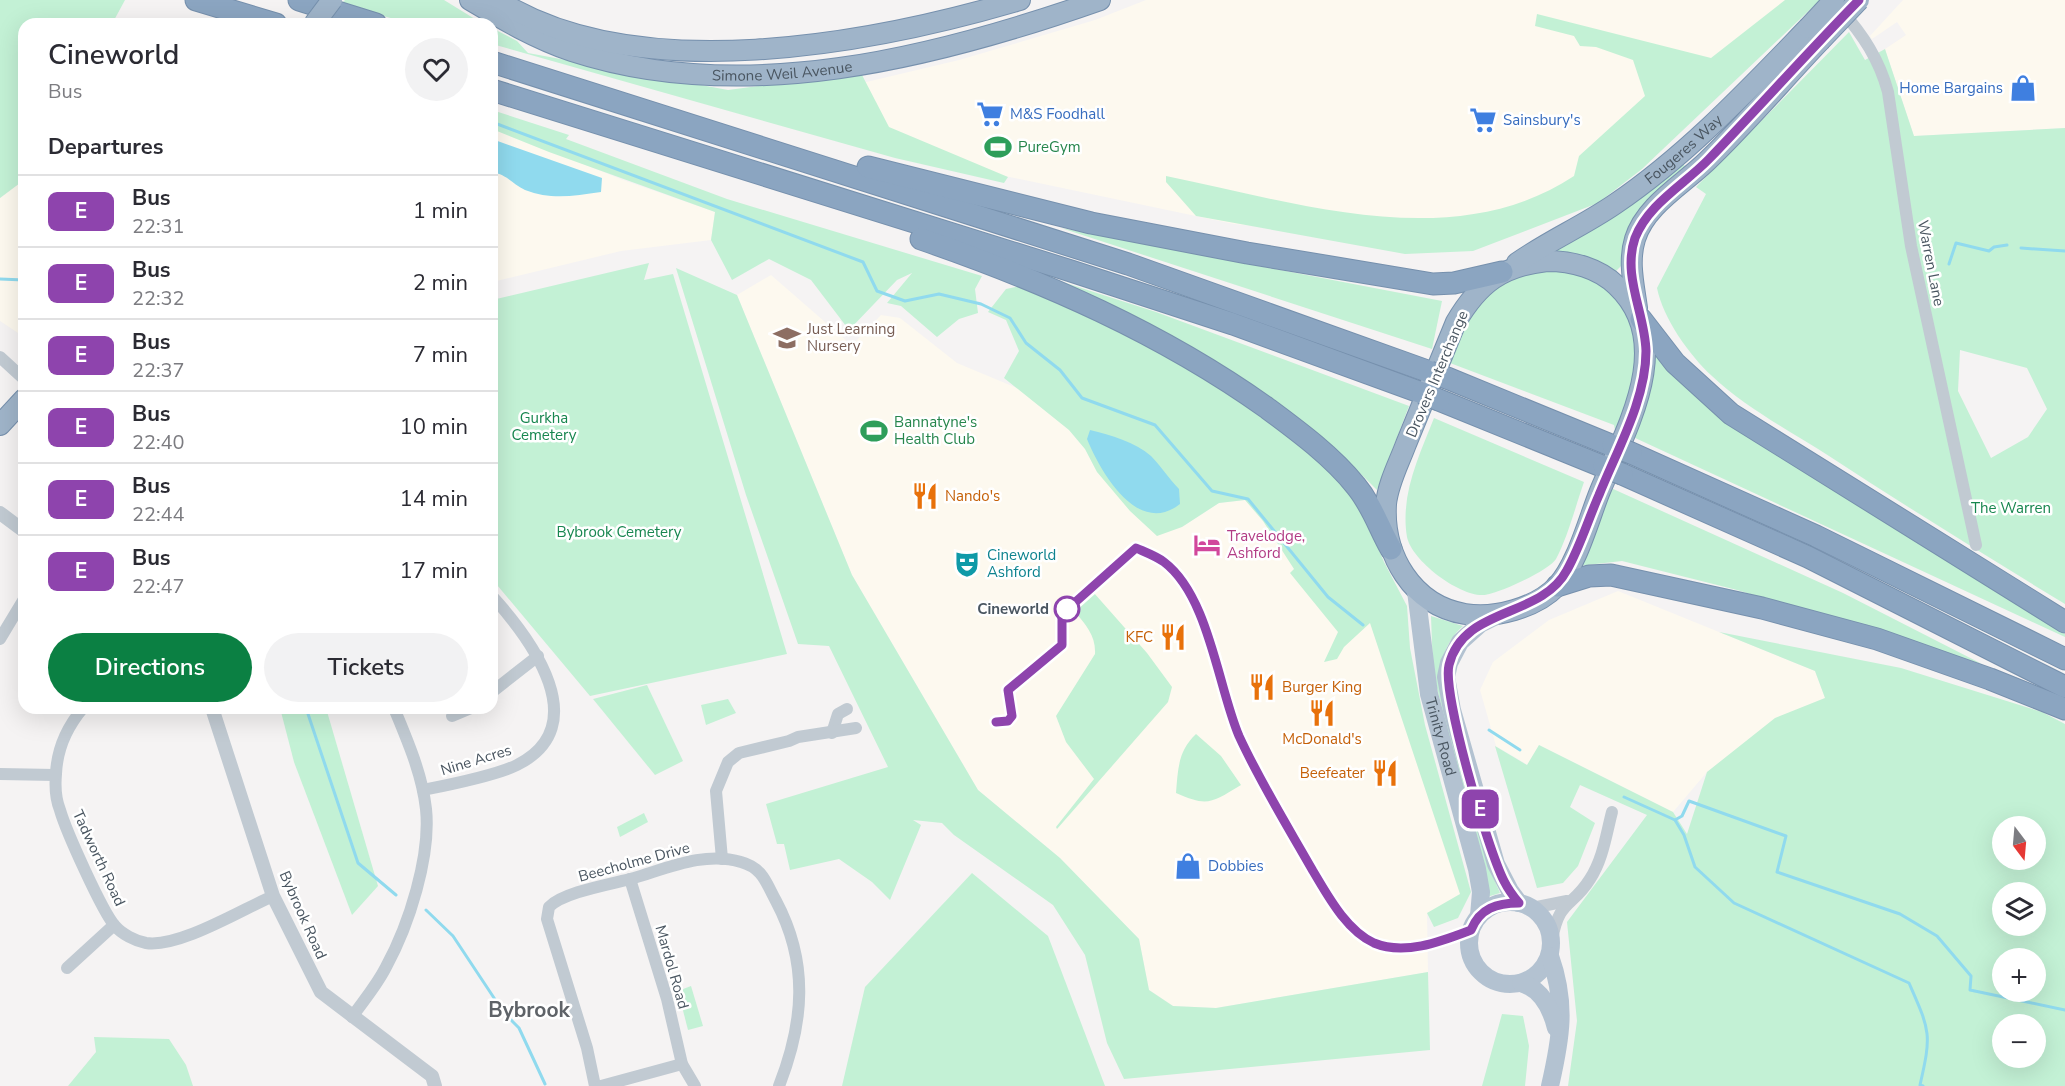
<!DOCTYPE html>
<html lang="en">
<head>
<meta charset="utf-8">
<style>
	body { margin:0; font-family:"Nunito Sans",sans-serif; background:#f2f2f3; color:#2b2b33; height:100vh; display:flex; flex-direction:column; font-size:22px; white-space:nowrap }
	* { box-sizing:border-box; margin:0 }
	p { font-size:20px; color:#7c7c81 }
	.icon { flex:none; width:33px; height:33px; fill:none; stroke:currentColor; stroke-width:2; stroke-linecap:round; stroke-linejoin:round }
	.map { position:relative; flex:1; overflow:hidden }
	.drawer { position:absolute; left:18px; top:18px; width:480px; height:696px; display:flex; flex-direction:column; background:#fff; border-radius:18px; box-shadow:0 6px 24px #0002 }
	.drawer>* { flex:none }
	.badge { padding:0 12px; border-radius:9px; font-size:21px; line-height:39px }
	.needle { width:39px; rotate:164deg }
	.buttons { position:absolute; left:1992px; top:816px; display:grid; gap:12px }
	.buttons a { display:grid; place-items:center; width:54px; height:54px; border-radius:50%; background:#fff; box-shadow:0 6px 24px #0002; font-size:30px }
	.map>.badge { position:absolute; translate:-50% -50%; box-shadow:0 0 0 3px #fff }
	h2 { padding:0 30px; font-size:22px; line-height:54px }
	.round { display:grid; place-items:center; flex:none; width:63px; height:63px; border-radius:32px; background:#f2f2f3 }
	.summary { display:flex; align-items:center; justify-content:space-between; height:102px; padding:0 30px }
	h1 { font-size:28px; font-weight:600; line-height:45px }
	.action { display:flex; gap:12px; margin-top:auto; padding:12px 30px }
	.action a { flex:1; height:69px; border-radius:36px; background:#0b8043; color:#fff; font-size:24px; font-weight:600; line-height:69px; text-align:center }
	.action a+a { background:#f2f2f3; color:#2b2b33 }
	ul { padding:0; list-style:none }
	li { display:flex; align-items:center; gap:18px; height:72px; padding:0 30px; border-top:2px solid #e1e1e2 }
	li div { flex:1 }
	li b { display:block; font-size:22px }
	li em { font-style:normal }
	li .badge { min-width:66px; font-weight:700; text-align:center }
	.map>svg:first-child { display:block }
	.commercial { fill:#fdf9ef }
	.green { fill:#c3f1d5; fill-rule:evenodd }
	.water { fill:#90daee }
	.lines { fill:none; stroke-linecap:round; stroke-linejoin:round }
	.stream { stroke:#90daee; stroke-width:3 }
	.trunk-casing { stroke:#7690ad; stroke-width:22 }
	.motorway-casing { stroke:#7690ad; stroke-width:23 }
	.minor { stroke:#c1cad2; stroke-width:12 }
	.tertiary { stroke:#c1cad2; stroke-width:14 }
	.primary { stroke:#b3c2d1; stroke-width:18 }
	.trunk { stroke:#9fb4c9; stroke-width:20 }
	.motorway { stroke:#8ba5c1; stroke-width:21 }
	.trunk-bridge-casing { stroke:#7690ad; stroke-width:22; stroke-linecap:butt }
	.motorway-bridge-casing { stroke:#7690ad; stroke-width:23; stroke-linecap:butt }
	.trunk-bridge { stroke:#9fb4c9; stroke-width:20 }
	.motorway-bridge { stroke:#8ba5c1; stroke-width:21 }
	.line-casing { stroke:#fff; stroke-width:14 }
	.line { stroke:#8e44ad; stroke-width:9 }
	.stop-dot { fill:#fff; stroke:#8e44ad; stroke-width:3 }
	.labels { text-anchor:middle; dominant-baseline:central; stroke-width:5; stroke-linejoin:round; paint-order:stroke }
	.street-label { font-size:15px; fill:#4a5661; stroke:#fff }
	.shop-label { font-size:15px; fill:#366cbe; stroke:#fff; text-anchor:start }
	.leisure-label { font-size:15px; fill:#27864d; stroke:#fff; text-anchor:start }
	.education-label { font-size:15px; fill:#785e54; stroke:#fff; text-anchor:start }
	.park-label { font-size:15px; fill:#17864f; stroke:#fff }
	.food-label { font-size:15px; fill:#c56008; stroke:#fff; text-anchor:start }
	.hotel-label { font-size:15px; fill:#b23c85; stroke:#fff; text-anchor:start }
	.culture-label { font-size:15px; fill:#0d838f; stroke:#fff; text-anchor:start }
	.stop-label { font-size:15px; font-weight:bold; fill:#4a5661; stroke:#fff; text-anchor:end }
	.district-label { font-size:21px; font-weight:bold; fill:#5f6368; stroke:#fff }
</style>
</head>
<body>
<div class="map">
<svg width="2065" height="1086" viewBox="0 0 2065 1086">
	<rect width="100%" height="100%" fill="#f5f3f3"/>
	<g class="commercial">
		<polygon points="1146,0 1788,0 1570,201 1439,244 1234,224 876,149 858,84 959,60 1095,20"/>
		<polygon points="1903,0 2065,0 2065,128 1914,136 1885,49 1906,35 1897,22 1872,39 1870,36"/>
		<polygon points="492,127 623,180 715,212 711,240 621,251 492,282"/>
		<polygon points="24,180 24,337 0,321 0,198"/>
		<polygon points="771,275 848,342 855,342 881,315 900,318 957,363 1019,389 1069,430 1085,449 1097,472 1182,527 1219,503 1245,500 1301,565 1370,622 1461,895 1427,914 1428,972 1216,1008 1173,1006 1149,990 1139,939 1060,858 978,790 852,575 737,295"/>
		<polygon points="1618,591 1815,671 1825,698 1775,719 1707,772 1673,812 1539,745 1528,765 1496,746 1480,690 1493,662 1549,620"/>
	</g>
	<g class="green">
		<polygon points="0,0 125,0 112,24 24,24 24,180 0,198"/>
		<polygon points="345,0 444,0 483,24 414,24 340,5"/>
		<path d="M1785 0H1820L1642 169 1598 203 1473 251 1405 254 1196 216 1166 182V176C1296 202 1453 256 1574 176L1579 156 1645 96 1633 60 1596 47 1580 46 1574 36 1535 26 1537 14 1711 58Z"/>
		<polygon points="492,28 517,41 528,53 728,90 850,74 862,75 889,127 1008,177 1004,183 895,158 492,44"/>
		<path d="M1849 32 1865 60 1885 49 1914 136 2065 128V604C1986 556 1907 507 1829 456 1790 431 1746 408 1712 376 1689 355 1663 318 1657 288L1706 194 1696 187ZM1960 350 2027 368 2047 409 2028 437 1991 458 1958 391Z"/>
		<polygon points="492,110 569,135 566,139 727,199 982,276 975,289 978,313 959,319 937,337 901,306 887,303 912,273 897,280 849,330 811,280 769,259 732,280 711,240 715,212 549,152 492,129"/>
		<path d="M1682 163 1685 166C1648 199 1624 213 1621 266L1614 273 1544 253Z"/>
		<polygon points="1061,228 1442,301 1432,349"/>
		<polygon points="649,263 644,280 673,274 787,654 590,696 492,579 492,300"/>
		<polygon points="676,268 737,295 852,575 978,790 1060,858 1139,939 1149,990 1173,1006 1216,1008 1428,972 1430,1050 1124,1079 1107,1043 1085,955 1053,905 954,835 942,823 913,820 921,825 890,900 872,882 839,859 790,870 784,844 777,844 766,804 888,767 829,646 798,644 746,495"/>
		<path d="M1546 268C1558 269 1572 270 1583 274 1613 287 1641 325 1638 359 1635 383 1625 408 1615 430L1614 425 1450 363C1461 330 1475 299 1506 280 1517 273 1534 271 1546 268Z"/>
		<path d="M1041 275 1156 312 1409 406 1377 490C1284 394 1157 339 1041 275Z"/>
		<polygon points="1026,285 1115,325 1240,399 1300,444 1342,481 1361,506 1384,562 1407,606 1410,648 1425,725 1471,892 1458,918 1434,927 1427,913 1460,894 1370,623 1344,647 1337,659 1324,662 1338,632 1290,573 1294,569 1263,521 1245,500 1219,503 1182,527 1157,536 1130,511 1097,472 1085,449 1069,430 1004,378 1019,351 1006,320 988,312 1006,289"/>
		<polygon points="1659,353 1695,396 2065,634 2065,637 1633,437 1652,379 1654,357"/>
		<path d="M1434 418 1584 482C1576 505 1567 539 1556 559 1550 570 1496 595 1483 595 1459 596 1412 561 1407 537 1400 495 1419 456 1434 418Z"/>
		<polygon points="1611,488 1843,593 1982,664 1737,590 1622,561 1578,566"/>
		<path d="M1094 593 1147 653 1172 687 1168 702 1057 829 1056 827 1094 779 1066 742 1056 716 1095 654C1096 636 1086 625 1075 612Z"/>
		<path d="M1431 616 1463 626C1445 642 1441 660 1439 683L1491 872 1500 893 1487 897 1433 671Z"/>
		<path d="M1719 632 1901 668 2042 712 2065 724V1086H1568L1577 1021 1567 922 1647 815 1580 785 1570 807 1595 823 1578 866 1563 883 1537 888 1495 746 1527 765 1539 745 1673 812 1687 834 1707 772 1775 718 1825 698 1815 671ZM2002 826H2036V860H2002ZM2036 892V926H2002V892ZM2002 958H2036V992H2002ZM2002 1024H2036V1058H2002Z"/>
		<polygon points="647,685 683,761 655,775 593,699"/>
		<polygon points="728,699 736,713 706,725 701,705"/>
		<polygon points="280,708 326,708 378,886 352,915 294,762"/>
		<path d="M1196 734 1221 756 1241 785C1211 803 1208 807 1176 793 1178 769 1178 751 1196 734Z"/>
		<polygon points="644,813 648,822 620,837 617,827"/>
		<polygon points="972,873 1048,936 1105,1086 842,1086 865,987"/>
		<polygon points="691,986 703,1026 688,1030 678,991"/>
		<polygon points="1502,1014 1523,1016 1529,1046 1525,1086 1482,1086"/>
		<polygon points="94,1037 169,1039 186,1065 193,1086 68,1086 96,1052"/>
	</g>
	<g class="water">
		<path d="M492 139 602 178 601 192C573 196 551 200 525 190 512 184 508 175 492 172Z"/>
		<path d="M1090 430C1111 435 1135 442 1151 456 1161 466 1169 479 1179 489L1180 504C1138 537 1101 473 1087 439Z"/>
	</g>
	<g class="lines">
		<g class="stream">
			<polyline points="492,122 863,262 877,291 905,301 939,294 981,304 1010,318 1026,343 1060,370 1082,398 1155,425 1212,491 1248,499 1328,597 1363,625"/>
			<polyline points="2021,248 2065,251"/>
			<polyline points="1949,264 1956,243 1989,251 1994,247 2007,245"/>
			<polyline points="0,279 24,280"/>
			<polyline points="306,708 358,863 396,895"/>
			<polyline points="1489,730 1520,750"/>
			<path d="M1624 797 1675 820 1684 835 1695 867 1734 903 1909 983C1930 1031 1932 1033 1920 1085L1923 1086"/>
			<polyline points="1675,820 1682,816 1689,801 1786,836 1777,872 1900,914 1937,936 1971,976 1970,990 2065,1010"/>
			<polyline points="426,910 453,936 504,1013 519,1028 545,1084"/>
		</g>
		<defs>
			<g id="trunk">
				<path id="s2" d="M470 0C502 19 536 39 572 51 743 107 935 58 1100 0"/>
				<path d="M499 1C638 88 871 44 1020 0"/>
				<path d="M1547 261C1572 261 1599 268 1617 286 1677 343 1626 429 1600 491 1589 518 1577 565 1557 586 1536 608 1494 619 1465 614 1412 605 1383 555 1386 504 1388 483 1399 463 1406 444 1423 403 1439 363 1456 322 1479 283 1502 266 1547 261Z"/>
				<path id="s3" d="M1517 263C1548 241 1583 226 1615 204 1687 155 1747 91 1808 28"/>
				<path d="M1637 308C1634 285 1628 262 1635 239 1645 206 1682 185 1706 162 1746 124 1782 81 1820 41"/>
				<polyline points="0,425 24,399"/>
			</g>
			<g id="motorway">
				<polyline points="196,0 276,24"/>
				<polyline points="299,0 376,24"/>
				<polyline points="492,62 1128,264 1430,372"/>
				<polyline points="492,90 1071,271 1233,324 1422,393"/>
				<polyline points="868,167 1091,223 1247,253 1433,284 1454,283 1502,272"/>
				<path d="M921 239C1043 281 1162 333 1267 408 1298 431 1332 456 1356 486 1372 505 1379 528 1391 549"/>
				<polyline points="1641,319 1675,363 1731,414 2065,622"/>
				<polyline points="1447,378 1613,446"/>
				<polyline points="1439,400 1604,467"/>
				<polyline points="1631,453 1816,536 2065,659"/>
				<polyline points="1622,474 1808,557 2065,687"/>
				<polyline points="1557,586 1589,576 1611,575 1762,608 1877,639 1990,679 2065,709"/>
			</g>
		</defs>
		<use href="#trunk" class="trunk-casing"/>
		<use href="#motorway" class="motorway-casing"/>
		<g class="minor">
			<path d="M1841 10C1863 35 1879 59 1888 92L1911 246 1976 545"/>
			<polyline points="0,357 24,379"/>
			<polyline points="0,639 24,599"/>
			<polyline points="492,692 538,656"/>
			<path d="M83 708C67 727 57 749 56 774 55 785 56 800 60 810 66 831 102 911 115 926 122 934 135 941 146 943 179 948 241 910 273 896"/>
			<polyline points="452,716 471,708"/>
			<polyline points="832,733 838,714 847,709"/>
			<polyline points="0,774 55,775"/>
			<path d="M423 790C448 785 495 776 517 765 595 726 532 640 492 596"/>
			<polyline points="722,859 716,791 728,762 739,753 789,741 798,737 856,728"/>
			<polyline points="630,879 667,999 682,1064 695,1086"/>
			<polyline points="1532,908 1567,901"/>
			<path d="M1552 940C1559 899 1572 908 1590 879 1603 859 1606 835 1612 812"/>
			<polyline points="67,968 114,925"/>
			<path d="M352 1017C364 1000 377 985 386 967 409 925 431 856 426 809 422 773 407 740 394 708"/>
			<path d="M595 1086 587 1048 547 919 549 907C563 892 612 884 634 878 668 868 705 851 741 862 763 868 766 883 776 901 809 963 804 1022 779 1086"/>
			<polyline points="601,1086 682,1064"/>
		</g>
		<g class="tertiary">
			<polyline points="0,513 24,531"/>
			<polyline points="212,708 273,896 321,992 424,1070 432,1076 435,1086"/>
		</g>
		<g class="primary">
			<path id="s1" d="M1416 591 1429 694 1477 869 1481 892 1479 916"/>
			<polyline points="1500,614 1480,624 1460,642 1449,663 1446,677 1452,710 1496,864 1510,891 1519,903"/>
			<circle cx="1510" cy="943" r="41"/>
			<path d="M1550 956C1567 1004 1561 1038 1550 1086"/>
			<path d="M1521 983C1542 989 1551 1008 1556 1028"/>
		</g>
		<use href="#trunk" class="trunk"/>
		<use href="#motorway" class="motorway"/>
		<defs>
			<g id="trunk-bridge">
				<polyline points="314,24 332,0"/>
				<polyline points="1808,28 1834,0"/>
				<polyline points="1820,41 1859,0"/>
			</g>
			<g id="motorway-bridge">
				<polyline points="1430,372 1447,378"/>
				<polyline points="1422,393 1439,400"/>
				<polyline points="1613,446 1631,453"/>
				<polyline points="1604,467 1622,474"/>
			</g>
		</defs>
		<use href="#trunk-bridge" class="trunk-bridge-casing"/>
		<use href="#motorway-bridge" class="motorway-bridge-casing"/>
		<use href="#trunk-bridge" class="trunk-bridge"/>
		<use href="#motorway-bridge" class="motorway-bridge"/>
	</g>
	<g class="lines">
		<defs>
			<path id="line" d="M996 722 1008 721 1012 716 1008 690 1062 645V614L1136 548C1145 552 1156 556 1164 562 1209 596 1218 687 1239 736 1260 782 1288 827 1313 871 1328 896 1346 930 1374 943 1405 956 1442 941 1471 930 1480 908 1497 903 1519 903 1513 896 1508 889 1504 881 1488 850 1442 694 1449 665 1463 606 1541 619 1567 570 1580 547 1588 520 1599 495 1617 450 1646 400 1646 351 1645 313 1622 276 1635 238 1648 204 1685 184 1709 159 1760 106 1808 52 1859 0"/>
		</defs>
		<use href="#line" class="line-casing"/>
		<use href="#line" class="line"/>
	</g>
	<defs>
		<symbol id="shop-bare" viewBox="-9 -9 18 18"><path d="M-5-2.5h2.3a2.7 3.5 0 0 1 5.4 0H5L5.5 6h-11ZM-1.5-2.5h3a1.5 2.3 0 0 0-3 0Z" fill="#3f7fe0" stroke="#fff" stroke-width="2.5" paint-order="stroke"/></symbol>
		<symbol id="supermarket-bare" viewBox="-9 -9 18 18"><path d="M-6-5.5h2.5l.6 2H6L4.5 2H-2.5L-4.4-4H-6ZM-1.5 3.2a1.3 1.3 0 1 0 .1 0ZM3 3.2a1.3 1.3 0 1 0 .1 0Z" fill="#3f7fe0" stroke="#fff" stroke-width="2.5" paint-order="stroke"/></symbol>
		<symbol id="stadium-bare" viewBox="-9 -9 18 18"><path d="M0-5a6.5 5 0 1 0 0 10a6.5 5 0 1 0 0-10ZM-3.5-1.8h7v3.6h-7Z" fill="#2e9e5b" stroke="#fff" stroke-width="2.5" paint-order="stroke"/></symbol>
		<symbol id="school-bare" viewBox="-9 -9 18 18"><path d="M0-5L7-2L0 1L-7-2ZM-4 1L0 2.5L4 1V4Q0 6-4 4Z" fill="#8d6e63" stroke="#fff" stroke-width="2.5" paint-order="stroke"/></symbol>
		<symbol id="restaurant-bare" viewBox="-9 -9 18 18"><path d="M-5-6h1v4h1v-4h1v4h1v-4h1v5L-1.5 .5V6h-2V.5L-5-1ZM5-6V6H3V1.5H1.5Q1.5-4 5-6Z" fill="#e8710a" stroke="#fff" stroke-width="2.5" paint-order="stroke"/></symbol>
		<symbol id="hotel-bare" viewBox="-9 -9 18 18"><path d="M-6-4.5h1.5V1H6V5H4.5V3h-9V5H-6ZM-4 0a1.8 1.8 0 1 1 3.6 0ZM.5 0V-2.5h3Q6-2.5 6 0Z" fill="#d1479c" stroke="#fff" stroke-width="2.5" paint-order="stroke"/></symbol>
		<symbol id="theatre-bare" viewBox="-9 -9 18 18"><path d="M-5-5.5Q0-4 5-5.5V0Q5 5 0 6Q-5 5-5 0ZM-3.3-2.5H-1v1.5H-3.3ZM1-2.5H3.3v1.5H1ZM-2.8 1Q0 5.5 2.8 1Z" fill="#0f9aa8" stroke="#fff" stroke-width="2.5" paint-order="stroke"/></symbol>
	</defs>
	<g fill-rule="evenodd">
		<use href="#shop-bare" x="2004" y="69" width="38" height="38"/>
		<use href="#supermarket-bare" x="971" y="95" width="38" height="38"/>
		<use href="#supermarket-bare" x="1464" y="101" width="38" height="38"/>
		<use href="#stadium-bare" x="979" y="128" width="38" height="38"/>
		<use href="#school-bare" x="768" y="319" width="38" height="38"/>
		<use href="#stadium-bare" x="855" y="412" width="38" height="38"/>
		<use href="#restaurant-bare" x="906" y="477" width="38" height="38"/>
		<use href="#hotel-bare" x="1188" y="526" width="38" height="38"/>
		<use href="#theatre-bare" x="948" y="545" width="38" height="38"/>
		<use href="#restaurant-bare" x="1154" y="618" width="38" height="38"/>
		<use href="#restaurant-bare" x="1243" y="668" width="38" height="38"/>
		<use href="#restaurant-bare" x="1303" y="694" width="38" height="38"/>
		<use href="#restaurant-bare" x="1366" y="754" width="38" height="38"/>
		<use href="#shop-bare" x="1169" y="847" width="38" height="38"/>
	</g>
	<circle class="stop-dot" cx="1067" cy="609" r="12"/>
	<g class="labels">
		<g class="street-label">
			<text stroke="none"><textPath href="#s2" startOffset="327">Simone Weil Avenue</textPath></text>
			<text stroke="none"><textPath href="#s3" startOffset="202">Fougeres Way</textPath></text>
			<text transform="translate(1931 263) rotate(79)">Warren Lane</text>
			<text transform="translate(1437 374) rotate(-67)">Drovers Interchange</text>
			<text stroke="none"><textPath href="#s1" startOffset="148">Trinity Road</textPath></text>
			<text transform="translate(476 760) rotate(-17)">Nine Acres</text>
			<text transform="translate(99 858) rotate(65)">Tadworth Road</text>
			<text transform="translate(634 862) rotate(-15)">Beecholme Drive</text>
			<text transform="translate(303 915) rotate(66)">Bybrook Road</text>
			<text transform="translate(672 967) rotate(74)">Mardol Road</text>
		</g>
		<g class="shop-label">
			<text x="2003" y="88" text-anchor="end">Home Bargains</text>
			<text x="1010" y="114">M&amp;S Foodhall</text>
			<text x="1503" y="120">Sainsbury's</text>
			<text x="1208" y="866">Dobbies</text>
		</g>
		<g class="leisure-label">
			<text x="1018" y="147">PureGym</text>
			<text x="894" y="422">Bannatyne's<tspan x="894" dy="17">Health Club</tspan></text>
		</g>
		<g class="education-label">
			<text x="807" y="329">Just Learning<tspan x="807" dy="17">Nursery</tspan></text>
		</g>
		<g class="park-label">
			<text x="544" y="418">Gurkha<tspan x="544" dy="17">Cemetery</tspan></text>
			<text x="2011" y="508">The Warren</text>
			<text x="619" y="532">Bybrook Cemetery</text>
		</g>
		<g class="food-label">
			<text x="945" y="496">Nando's</text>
			<text x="1153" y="637" text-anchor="end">KFC</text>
			<text x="1282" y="687">Burger King</text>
			<text x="1322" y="739" text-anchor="middle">McDonald's</text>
			<text x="1365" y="773" text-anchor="end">Beefeater</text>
		</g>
		<g class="hotel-label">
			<text x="1227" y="536">Travelodge,<tspan x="1227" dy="17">Ashford</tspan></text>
		</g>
		<g class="culture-label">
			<text x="987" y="555">Cineworld<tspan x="987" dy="17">Ashford</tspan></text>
		</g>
		<g class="stop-label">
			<text x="1049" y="609">Cineworld</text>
		</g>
		<g class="district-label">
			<text x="529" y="1010">Bybrook</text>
		</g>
	</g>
</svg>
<div class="buttons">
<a><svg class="needle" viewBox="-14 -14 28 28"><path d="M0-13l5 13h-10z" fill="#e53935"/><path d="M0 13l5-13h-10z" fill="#7c7c81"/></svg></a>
<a><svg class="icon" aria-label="layers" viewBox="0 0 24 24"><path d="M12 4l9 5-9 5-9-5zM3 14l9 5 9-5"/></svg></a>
<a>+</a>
<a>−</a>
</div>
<b class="badge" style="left:1480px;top:809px;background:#8e44ad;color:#fff">E</b>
<section class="drawer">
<div class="summary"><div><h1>Cineworld</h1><p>Bus</p></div><a class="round"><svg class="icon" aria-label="heart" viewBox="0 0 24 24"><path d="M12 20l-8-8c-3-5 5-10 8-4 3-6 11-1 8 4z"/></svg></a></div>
<h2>Departures</h2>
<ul>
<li><span class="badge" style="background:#8e44ad;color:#fff">E</span><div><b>Bus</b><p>22:31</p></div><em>1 min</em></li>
<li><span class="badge" style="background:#8e44ad;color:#fff">E</span><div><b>Bus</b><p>22:32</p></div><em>2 min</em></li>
<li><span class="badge" style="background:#8e44ad;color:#fff">E</span><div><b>Bus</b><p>22:37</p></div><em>7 min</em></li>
<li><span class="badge" style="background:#8e44ad;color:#fff">E</span><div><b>Bus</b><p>22:40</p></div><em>10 min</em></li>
<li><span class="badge" style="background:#8e44ad;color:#fff">E</span><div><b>Bus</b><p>22:44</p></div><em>14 min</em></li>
<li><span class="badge" style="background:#8e44ad;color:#fff">E</span><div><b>Bus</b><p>22:47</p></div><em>17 min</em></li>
</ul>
<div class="action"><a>Directions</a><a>Tickets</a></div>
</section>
</div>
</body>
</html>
